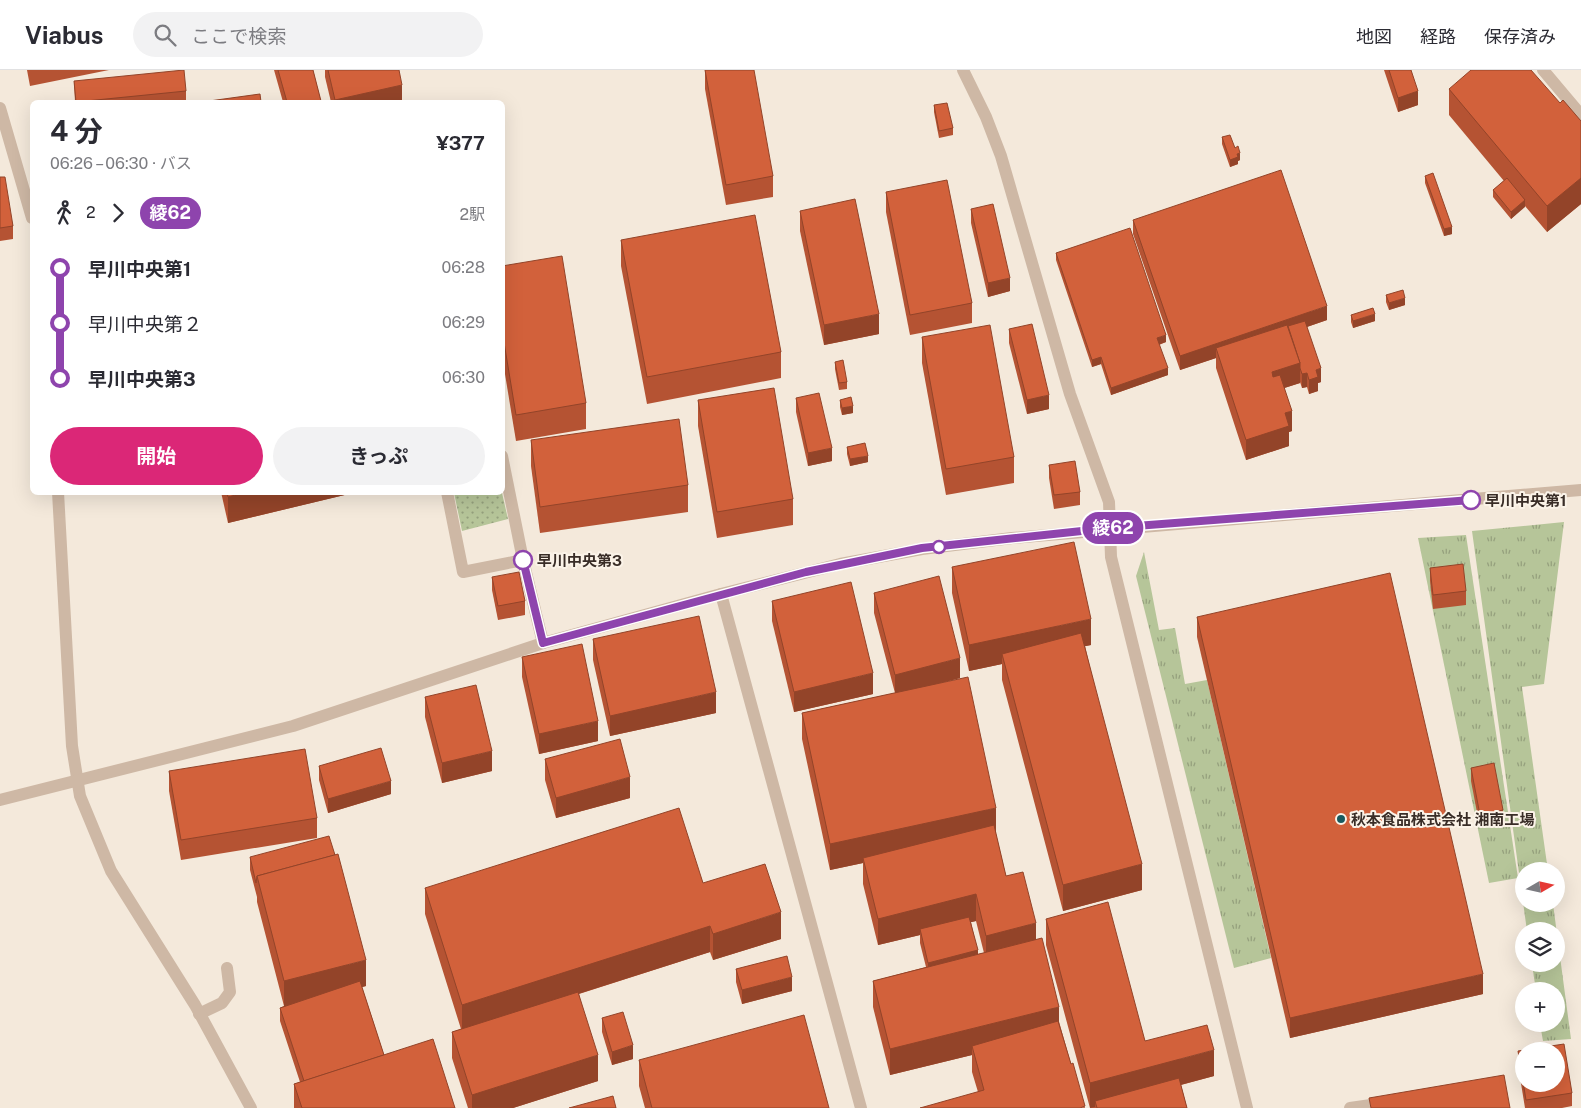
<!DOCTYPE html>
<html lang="ja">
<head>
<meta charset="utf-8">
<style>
	body { margin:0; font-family:"Public Sans","Noto Sans JP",sans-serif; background:#f2f2f3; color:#2b2b33; height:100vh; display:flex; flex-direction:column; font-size:19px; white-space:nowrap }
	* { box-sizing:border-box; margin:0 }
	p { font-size:16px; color:#7c7c81 }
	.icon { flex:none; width:28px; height:28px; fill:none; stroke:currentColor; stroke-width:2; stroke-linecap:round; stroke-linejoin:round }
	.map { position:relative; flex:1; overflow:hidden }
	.side { position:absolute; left:30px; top:30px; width:475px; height:395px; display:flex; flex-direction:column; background:#fff; border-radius:8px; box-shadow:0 5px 20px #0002 }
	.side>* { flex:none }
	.badge { padding:0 10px; border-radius:16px; font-size:18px; line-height:32px }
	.needle { width:32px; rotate:81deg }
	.buttons { position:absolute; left:1515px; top:792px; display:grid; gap:10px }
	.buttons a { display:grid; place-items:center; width:50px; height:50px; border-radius:50%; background:#fff; box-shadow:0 5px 20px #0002; font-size:25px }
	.map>.badge { position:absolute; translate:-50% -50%; box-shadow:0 0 0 2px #fff }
	.legs { display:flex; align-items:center; gap:8px; height:55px; padding:0 20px; font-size:16px }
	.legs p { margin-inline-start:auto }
	.overview { display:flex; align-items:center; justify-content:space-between; height:85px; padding:0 20px }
	h1 { font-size:28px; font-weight:700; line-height:38px }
	.action { display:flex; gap:10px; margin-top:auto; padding:10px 20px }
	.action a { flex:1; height:58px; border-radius:30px; background:#db2777; color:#fff; font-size:20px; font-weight:700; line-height:58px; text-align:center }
	.action a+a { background:#f2f2f3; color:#2b2b33 }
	ul { padding:0 20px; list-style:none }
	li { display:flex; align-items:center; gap:18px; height:55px; font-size:19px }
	li i { display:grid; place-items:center; width:8px; height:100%; margin:0 6px; background:currentColor }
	li i::after { content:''; width:12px; height:12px; margin:-6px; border:4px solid; border-radius:50%; background:#fff }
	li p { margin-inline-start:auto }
	li:first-child i { background:linear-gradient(#0000 50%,currentColor 0) }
	li:last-child i { background:linear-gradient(currentColor 50%,#0000 0) }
	header { display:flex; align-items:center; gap:30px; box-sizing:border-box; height:70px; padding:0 25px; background:#fff; border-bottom:1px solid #e1e1e2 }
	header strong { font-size:24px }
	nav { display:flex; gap:28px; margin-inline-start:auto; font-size:18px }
	.search { width:350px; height:45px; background:#f2f2f3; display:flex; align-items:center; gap:12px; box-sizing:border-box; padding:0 18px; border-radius:28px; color:#7c7c81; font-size:19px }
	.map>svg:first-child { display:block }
	.grass { fill:url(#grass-tufts) }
	.park { fill:url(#park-dots) }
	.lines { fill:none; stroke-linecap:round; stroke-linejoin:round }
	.service { stroke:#ceb8a5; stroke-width:12 }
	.minor { stroke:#ceb8a5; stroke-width:12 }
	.tertiary { stroke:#ceb8a5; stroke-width:12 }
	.wall { fill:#b55333; fill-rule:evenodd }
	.shaded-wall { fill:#934429 }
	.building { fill:#d2613b; stroke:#934429; fill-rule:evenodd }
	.line-1-casing { stroke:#fff; stroke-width:11 }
	.line-1 { stroke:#8e44ad; stroke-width:8 }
	.stop-1-dot { fill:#fff; stroke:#8e44ad; stroke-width:2.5 }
	.poi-dot { fill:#185a5f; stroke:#fbf3e8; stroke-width:2 }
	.labels { text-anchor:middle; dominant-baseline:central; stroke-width:4; stroke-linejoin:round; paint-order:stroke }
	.stop-label { font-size:15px; font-weight:bold; fill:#392d27; stroke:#fbf3e8; text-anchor:start }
	.poi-label { font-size:15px; font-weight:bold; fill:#392d27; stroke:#fbf3e8; text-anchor:start }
</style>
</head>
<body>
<header>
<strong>Viabus</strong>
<div class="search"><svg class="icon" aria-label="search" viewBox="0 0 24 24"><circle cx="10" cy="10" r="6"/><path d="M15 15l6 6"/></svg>ここで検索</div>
<nav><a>地図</a><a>経路</a><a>保存済み</a></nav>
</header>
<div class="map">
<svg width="1581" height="1038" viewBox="0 0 1581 1038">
	<defs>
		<pattern id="grass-tufts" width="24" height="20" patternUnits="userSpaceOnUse" patternTransform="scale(1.25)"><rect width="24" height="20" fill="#b6c599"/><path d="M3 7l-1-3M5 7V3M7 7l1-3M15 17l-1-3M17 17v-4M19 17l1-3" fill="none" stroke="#95a07d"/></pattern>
		<pattern id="park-dots" width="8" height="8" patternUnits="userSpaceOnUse" patternTransform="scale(1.25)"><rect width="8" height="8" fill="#b6c599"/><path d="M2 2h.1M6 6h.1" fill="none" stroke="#95a07d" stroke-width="1.8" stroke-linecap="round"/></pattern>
	</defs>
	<rect width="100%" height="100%" fill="#f4e9db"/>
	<g class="grass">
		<polygon points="1564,452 1544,614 1522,617 1548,801 1524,801 1524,834 1553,834 1571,969 1543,971 1540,954 1556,954 1556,921 1536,921 1532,894 1556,894 1556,861 1527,861 1472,461"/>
		<polygon points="1466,465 1518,808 1489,813 1418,468"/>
		<polygon points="1144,482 1159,560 1175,558 1185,614 1207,610 1271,888 1234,898 1136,506"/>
	</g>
	<polygon class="park" points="454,423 502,423 508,449 462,461"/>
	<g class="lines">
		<g class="service">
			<polyline points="502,386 523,490 543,573"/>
			<polyline points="447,422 463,502 523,490"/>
			<polyline points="199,944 222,933 230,922 227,898"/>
			<polyline points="1350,1038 1385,1033"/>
		</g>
		<g class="minor">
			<polyline points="1110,459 1111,487 1247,1038"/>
			<polyline points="721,524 861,1038"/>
		</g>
		<g class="tertiary">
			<polyline points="963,0 986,47 1001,86 1070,324 1109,432 1110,459"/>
			<polyline points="1543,0 1581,45"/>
			<polyline points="0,38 32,148"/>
			<polyline points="58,422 72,676 80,726 111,801 195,935 251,1038"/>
			<polyline points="0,730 293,656 543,573 721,524 840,494 922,479 1012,468 1581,420"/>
		</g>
	</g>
	<g class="wall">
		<polygon points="27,0 109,0 30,16"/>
		<polygon points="274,0 313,0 321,32 283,32"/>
		<polygon points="325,0 399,0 402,32 331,32 325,7"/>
		<polygon points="705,0 773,106 773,127 726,135 705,19"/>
		<polygon points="1384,0 1411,0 1418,35 1398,42"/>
		<polygon points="74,11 186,21 186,32 75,32"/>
		<polygon points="1449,19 1560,33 1581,51 1581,134 1547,162 1525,136 1511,149 1493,127 1493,120 1504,111 1449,45"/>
		<polygon points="934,35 953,58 953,65 939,68 934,42"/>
		<polygon points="1222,67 1235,78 1240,90 1238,91 1238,94 1230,97 1222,74"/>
		<polygon points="1425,106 1452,164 1444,166 1425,113"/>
		<polygon points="0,107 13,156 13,169 0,171"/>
		<polygon points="886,122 972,233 972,253 910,265 886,142"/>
		<polygon points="971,139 1010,221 988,227 971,153"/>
		<polygon points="800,141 879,264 824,275 800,161"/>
		<polygon points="1133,150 1327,250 1307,257 1321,312 1318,313 1318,321 1309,324 1307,317 1302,318 1300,312 1300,313 1284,318 1292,361 1289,362 1289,376 1246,390 1216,298 1216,288 1180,300 1133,164"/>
		<polygon points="621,170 781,282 781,308 647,334 621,196"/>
		<polygon points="1056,183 1166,272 1159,275 1168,305 1111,325 1101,294 1092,297 1056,190"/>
		<polygon points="502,196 586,333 586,359 516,371 502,286"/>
		<polygon points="1386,225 1405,235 1389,240 1386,232"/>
		<polygon points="1351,245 1375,251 1353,258 1351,252"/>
		<polygon points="1009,259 1049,339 1027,344 1009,273"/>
		<polygon points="922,267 1014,387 1014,413 946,425 922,293"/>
		<polygon points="835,292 847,312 847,319 839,320 835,299"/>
		<polygon points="796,328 832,391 808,396 796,342"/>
		<polygon points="698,330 793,429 793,455 717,468 698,356"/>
		<polygon points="840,330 853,343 842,345 840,337"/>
		<polygon points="531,370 688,415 688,442 540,463 531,396"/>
		<polygon points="847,377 868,392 850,396 847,384"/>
		<polygon points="1049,395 1080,422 1080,435 1054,439 1049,408"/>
		<polygon points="221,422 357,422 228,453"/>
		<polygon points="952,497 1091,575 1085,576 1142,820 1063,841 1002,610 1002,594 969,601 952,523"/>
		<polygon points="1430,498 1466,521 1466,535 1433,539 1430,511"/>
		<polygon points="492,507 525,531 525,545 498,550 492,520"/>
		<path d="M874 523 960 608 938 614 996 764 1006 806 1036 870 1071 994 1085 1038 978 1022 972 1002V985L890 1005 873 937V911L926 897 920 873V865L878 875 863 814V793L830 800 802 669V643L895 623 874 543ZM976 851 984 883 978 884 971 852Z"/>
		<polygon points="772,531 873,624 794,642 772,551"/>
		<polygon points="1197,547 1483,924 1290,968 1197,567"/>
		<polygon points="593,569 716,643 610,666 593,590"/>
		<polygon points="522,587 598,671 539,684 522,607"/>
		<polygon points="425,627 492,701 442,713 425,647"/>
		<polygon points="545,689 630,728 556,748 545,710"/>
		<polygon points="319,696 391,724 328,743 319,710"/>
		<polygon points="1471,698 1503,740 1503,754 1480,758 1471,711"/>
		<polygon points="169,701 317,748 317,768 181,790 169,721"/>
		<polygon points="250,787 366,916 362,917 384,985 455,1038 294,1038 294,1014 300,1012 280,951 280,938 284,936 257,832 257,827 250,800"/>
		<polygon points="703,813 781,869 713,890 710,882 579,924 598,1011 513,1038 468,1038 452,988 452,962 461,959 425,844 425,818"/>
		<polygon points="1046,849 1145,971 1214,1006 1181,1015 1187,1038 1090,1038 1046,875"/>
		<polygon points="736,899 792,921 742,934 736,912"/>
		<polygon points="602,948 633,989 612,995 602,962"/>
		<polygon points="1518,981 1572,1023 1572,1036 1562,1038 1525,1038 1518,995"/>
		<polygon points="639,990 829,1038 645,1038 639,1016"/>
	</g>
	<g class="shaded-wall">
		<polygon points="402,15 402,32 335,32 335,30"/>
		<polygon points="1418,21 1418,35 1398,42 1398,28"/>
		<polygon points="1240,83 1240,90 1238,91 1238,94 1230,97 1230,90 1237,84"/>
		<polygon points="1581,108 1581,134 1547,162 1547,136"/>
		<polygon points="1525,130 1525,137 1511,149 1511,142"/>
		<polygon points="1452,157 1452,164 1444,166 1444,159"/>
		<polygon points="1010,208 1010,221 988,227 988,213"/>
		<polygon points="1405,228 1405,235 1389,240 1389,233"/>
		<polygon points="1327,236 1327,250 1289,263 1216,278 1216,288 1180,300 1180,286"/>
		<polygon points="879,244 879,264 824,275 824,255"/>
		<polygon points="1375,244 1375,251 1353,258 1353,251"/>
		<polygon points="1166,265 1166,272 1157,275 1157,268"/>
		<polygon points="1101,287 1101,294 1092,297 1092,290"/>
		<polygon points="1300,293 1300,313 1272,322 1272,302"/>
		<polygon points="1168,298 1168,305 1111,325 1111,318"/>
		<polygon points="1321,298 1321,312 1318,313 1318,321 1309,324 1309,310 1316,300"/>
		<polygon points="1307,303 1307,317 1302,318 1302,304"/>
		<polygon points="1049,325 1049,339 1027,344 1027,330"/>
		<polygon points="853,336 853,343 842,345 842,338"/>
		<polygon points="1292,341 1292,361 1289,362 1289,376 1246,390 1246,370 1285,343"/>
		<polygon points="832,378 832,391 808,396 808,383"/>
		<polygon points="868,386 868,392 850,396 850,389"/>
		<polygon points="246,422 357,422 228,453 228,427"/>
		<polygon points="1091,549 1091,575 1004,593 1002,584 1002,594 969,601 969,575"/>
		<polygon points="960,588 960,608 895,625 895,605"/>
		<polygon points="873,603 873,624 794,642 794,622"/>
		<polygon points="716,622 716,643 610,666 610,646"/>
		<polygon points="598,651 598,671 539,684 539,664"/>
		<polygon points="492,681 492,701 442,713 442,693"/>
		<polygon points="630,707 630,728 556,748 556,728"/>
		<polygon points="391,711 391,724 328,743 328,729"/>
		<polygon points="996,738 996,764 863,788 863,793 830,800 830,774"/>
		<polygon points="1142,794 1142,820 1063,841 1063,815"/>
		<polygon points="976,824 976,851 921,864 920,859 920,865 878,875 878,849"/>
		<polygon points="781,842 781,869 713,890 713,864"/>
		<polygon points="1036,853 1036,879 986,892 986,866"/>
		<polygon points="710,856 710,882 462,961 462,935"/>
		<polygon points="978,880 978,894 928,907 928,893"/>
		<polygon points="366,890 366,916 284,937 284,911"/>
		<polygon points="1483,904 1483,924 1290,968 1290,948"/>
		<polygon points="792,907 792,921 742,934 742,920"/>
		<polygon points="1059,937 1059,963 972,976 972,985 890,1005 890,979"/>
		<polygon points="633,975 633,989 612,995 612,982"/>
		<polygon points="1214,980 1214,1006 1097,1037 1095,1031 1095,1037 1090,1038 1090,1013"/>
		<polygon points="598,985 598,1011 513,1038 472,1038 472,1025"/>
	</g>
	<g class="building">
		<polygon points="184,0 186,21 76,32 74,11"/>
		<polygon points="278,0 313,0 321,31 317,32 287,32"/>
		<polygon points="328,0 399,0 402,15 335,30"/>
		<polygon points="705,0 754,0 773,106 726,115"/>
		<polygon points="1389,0 1411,0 1418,21 1398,28"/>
		<polygon points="1471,0 1531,0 1560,33 1563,30 1581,51 1581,108 1547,136 1449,19"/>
		<polygon points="260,24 261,32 202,32"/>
		<polygon points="947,33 953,58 939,61 934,35"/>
		<polygon points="1230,65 1235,78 1238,76 1240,83 1237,84 1238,87 1230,90 1222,67"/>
		<polygon points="1281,100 1327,236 1180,286 1133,150"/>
		<polygon points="1433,103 1452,157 1444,159 1425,106"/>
		<polygon points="0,107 5,107 13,156 0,158"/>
		<polygon points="1507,108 1525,130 1511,142 1493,120"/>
		<polygon points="947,110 972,233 910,245 886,122"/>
		<polygon points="855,129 879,244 824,255 800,141"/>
		<polygon points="993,134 1010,208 988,213 971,139"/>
		<polygon points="755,145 781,282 647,307 621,170"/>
		<polygon points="1130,158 1166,265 1157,268 1168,298 1111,318 1101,287 1092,290 1056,183"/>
		<polygon points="562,186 586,333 516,345 502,260 502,196"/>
		<polygon points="1403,220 1405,228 1389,233 1386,225"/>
		<polygon points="1373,238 1375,244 1353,251 1351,245"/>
		<polygon points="1305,251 1321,298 1316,300 1318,307 1309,310 1307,303 1302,304 1300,298 1300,293 1288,256"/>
		<polygon points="1032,254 1049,325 1027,330 1009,259"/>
		<polygon points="990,255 1014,387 946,399 922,267"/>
		<polygon points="1287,255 1300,293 1272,302 1273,307 1280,305 1292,341 1285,343 1289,356 1246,370 1216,278"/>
		<polygon points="843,290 847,312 839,313 835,292"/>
		<polygon points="774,318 793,429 717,442 698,330"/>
		<polygon points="819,323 832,378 808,383 796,328"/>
		<polygon points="851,327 853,336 842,338 840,330"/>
		<polygon points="679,349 688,415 540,437 531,370"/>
		<polygon points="865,373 868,386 850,389 847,377"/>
		<polygon points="1075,391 1080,422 1054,425 1049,395"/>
		<polygon points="227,422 246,422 228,427"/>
		<polygon points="1074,472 1091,549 969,575 952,497"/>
		<polygon points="1463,494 1466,521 1433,525 1430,498"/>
		<polygon points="519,502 525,531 498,536 492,507"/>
		<polygon points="1390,503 1483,904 1290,948 1197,547"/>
		<polygon points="939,506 960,588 895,605 874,523"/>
		<polygon points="851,512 873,603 794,622 772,531"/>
		<polygon points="699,546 716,622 610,646 593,569"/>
		<polygon points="1081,563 1142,794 1063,815 1002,584"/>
		<polygon points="582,574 598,651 539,664 522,587"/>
		<polygon points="968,607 996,738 830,774 802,643"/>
		<polygon points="476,615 492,681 442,693 425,627"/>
		<polygon points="620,669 630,707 556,728 545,689"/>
		<polygon points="381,678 391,711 328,729 319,696"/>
		<polygon points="305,679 317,748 181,770 169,701"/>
		<polygon points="1494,693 1503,740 1480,745 1471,698"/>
		<polygon points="679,738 703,813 765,794 781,842 713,864 710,856 462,935 425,818"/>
		<polygon points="994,755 1006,806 1023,802 1036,853 986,866 976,824 878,849 863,788"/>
		<polygon points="329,766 335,785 257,806 256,813 250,787"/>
		<polygon points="338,784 366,890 284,911 257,806"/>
		<polygon points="1108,832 1145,971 1207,955 1214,980 1090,1013 1046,849"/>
		<polygon points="969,847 978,880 928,893 920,859"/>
		<polygon points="1042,868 1059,937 890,979 873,911"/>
		<polygon points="787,886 792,907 742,920 736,899"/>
		<polygon points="360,911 384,985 304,1011 280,938"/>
		<polygon points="578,922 598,985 472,1025 452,962"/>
		<polygon points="623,942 633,975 612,982 602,948"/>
		<polygon points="804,945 829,1038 652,1038 639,990"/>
		<polygon points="1058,951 1071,994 1073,993 1085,1036 1080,1038 920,1038 984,1020 972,976"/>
		<polygon points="433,969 455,1038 302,1038 294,1014"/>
		<path d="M1564 974 1572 1023 1526 1030 1518 981ZM1524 981H1556V1014H1524Z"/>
		<polygon points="1504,1005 1510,1038 1371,1038 1369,1028"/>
		<polygon points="1179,1008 1187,1038 1097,1038 1095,1031"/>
		<polygon points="613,1026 616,1038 569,1038"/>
	</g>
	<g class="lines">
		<defs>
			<polyline id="line-1" points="523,490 543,573 806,502 922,478 1110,458 1471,430"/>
		</defs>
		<use href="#line-1" class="line-1-casing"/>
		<use href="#line-1" class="line-1"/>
	</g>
	<g class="stop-1-dot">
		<circle cx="1471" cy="430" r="9"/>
		<circle cx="939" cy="477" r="6"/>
		<circle cx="523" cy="490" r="9"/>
	</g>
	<circle class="poi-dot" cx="1341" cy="749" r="5"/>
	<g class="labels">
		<g class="stop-label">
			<text x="1485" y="430">早川中央第1</text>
			<text x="537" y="490">早川中央第3</text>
		</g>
		<g class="poi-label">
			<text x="1351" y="749">秋本食品株式会社 湘南工場</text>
		</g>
	</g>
</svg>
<div class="buttons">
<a><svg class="needle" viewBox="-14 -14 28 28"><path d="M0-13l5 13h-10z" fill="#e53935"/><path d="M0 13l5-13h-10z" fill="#7c7c81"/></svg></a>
<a><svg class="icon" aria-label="layers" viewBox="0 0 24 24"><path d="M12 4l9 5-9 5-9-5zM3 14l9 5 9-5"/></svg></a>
<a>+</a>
<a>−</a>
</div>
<b class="badge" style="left:1113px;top:458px;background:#8e44ad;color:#fff">綾62</b>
<section class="side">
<div class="overview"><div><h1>4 分</h1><p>06:26 – 06:30 · バス</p></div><b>¥377</b></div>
<div class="legs"><svg class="icon" aria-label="walk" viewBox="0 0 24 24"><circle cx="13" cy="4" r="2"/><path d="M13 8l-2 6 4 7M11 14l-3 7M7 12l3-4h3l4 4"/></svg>2<svg class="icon" aria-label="forward" viewBox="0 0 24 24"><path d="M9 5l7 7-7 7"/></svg><b class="badge" style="background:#8e44ad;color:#fff">綾62</b><p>2駅</p></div>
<ul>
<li><i style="color:#8e44ad"></i><b>早川中央第1</b><p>06:28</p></li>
<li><i style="color:#8e44ad"></i><span>早川中央第２</span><p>06:29</p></li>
<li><i style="color:#8e44ad"></i><b>早川中央第3</b><p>06:30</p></li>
</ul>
<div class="action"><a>開始</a><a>きっぷ</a></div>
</section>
</div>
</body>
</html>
